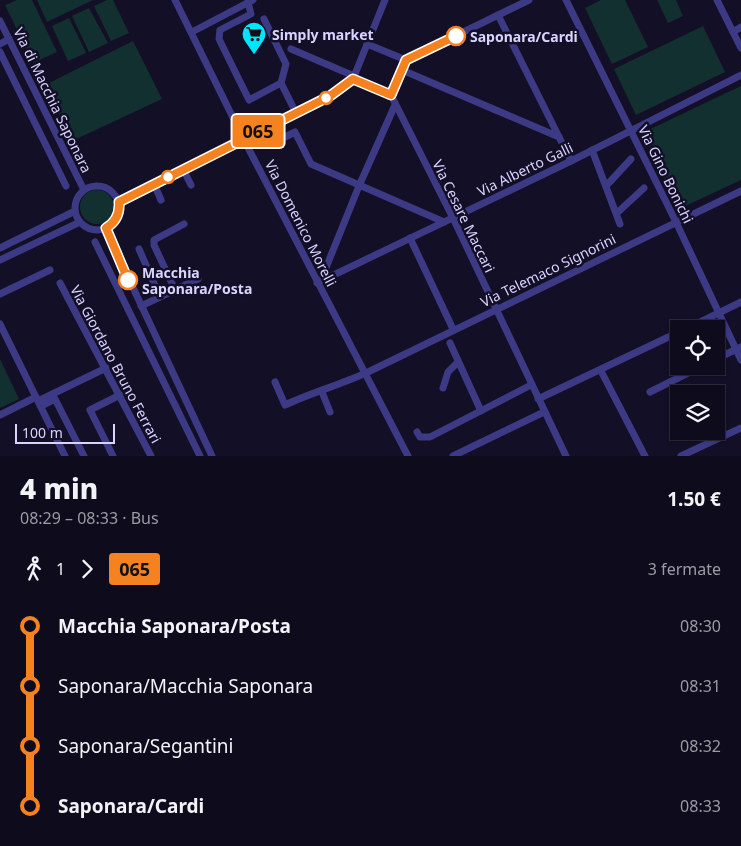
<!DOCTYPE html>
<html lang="it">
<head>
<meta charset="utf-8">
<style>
	body { margin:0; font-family:"Noto Sans",sans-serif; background:#1c1929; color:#f1f3f6; height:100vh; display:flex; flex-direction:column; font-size:19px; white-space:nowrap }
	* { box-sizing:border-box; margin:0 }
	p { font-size:16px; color:#9b9ba3 }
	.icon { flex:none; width:28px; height:28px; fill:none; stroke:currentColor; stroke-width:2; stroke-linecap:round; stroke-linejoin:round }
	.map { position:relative; height:456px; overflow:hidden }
	.sheet { display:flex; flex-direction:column; background:#0e0b1c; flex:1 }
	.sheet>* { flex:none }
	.badge { padding:0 10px; border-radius:4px; font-size:18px; line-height:32px }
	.controls { position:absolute; left:670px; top:320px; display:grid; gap:10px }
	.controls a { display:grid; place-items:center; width:55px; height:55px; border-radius:0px; background:#0e0b1c; box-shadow:0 1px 4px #0004,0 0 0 1px #2e2b3b; font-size:25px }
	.scale { position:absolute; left:15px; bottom:12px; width:100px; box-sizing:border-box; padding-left:5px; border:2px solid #d9d4ff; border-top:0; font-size:14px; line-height:18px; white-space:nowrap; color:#d9d4ff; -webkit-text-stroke:4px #130f26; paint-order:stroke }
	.map>.badge { position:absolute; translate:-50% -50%; box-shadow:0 0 0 2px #fff }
	.legs { display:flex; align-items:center; gap:8px; height:55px; padding:0 20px; font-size:16px }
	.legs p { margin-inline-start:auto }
	.headline { display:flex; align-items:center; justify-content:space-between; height:85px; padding:0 20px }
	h1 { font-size:28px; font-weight:800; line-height:38px }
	ul { padding:0 20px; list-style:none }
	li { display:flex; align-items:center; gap:18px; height:60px; font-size:19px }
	li i { display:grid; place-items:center; width:8px; height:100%; margin:0 6px; background:currentColor }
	li i::after { content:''; width:12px; height:12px; margin:-6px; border:4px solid; border-radius:50%; background:#0e0b1c }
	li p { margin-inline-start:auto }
	li:first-child i { background:linear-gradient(#0000 50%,currentColor 0) }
	li:last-child i { background:linear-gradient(currentColor 50%,#0000 0) }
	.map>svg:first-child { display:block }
	.green { fill:#12302f }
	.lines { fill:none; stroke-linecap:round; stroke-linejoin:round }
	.minor { stroke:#3d3a85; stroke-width:7 }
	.line-1-casing { stroke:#fff; stroke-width:11 }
	.line-1 { stroke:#f58220; stroke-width:8 }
	.stop-1-dot { fill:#fff; stroke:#f58220; stroke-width:2.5 }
	.labels { text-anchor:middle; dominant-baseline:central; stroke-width:5; stroke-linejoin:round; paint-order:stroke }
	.poi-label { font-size:14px; font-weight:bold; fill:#d9d4ff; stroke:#130f26; text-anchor:start }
	.stop-label { font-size:14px; font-weight:bold; fill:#d9d4ff; stroke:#130f26; text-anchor:start }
	.street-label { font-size:14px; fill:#d9d4ff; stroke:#130f26 }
</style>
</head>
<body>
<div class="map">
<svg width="741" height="456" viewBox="0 0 741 456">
	<rect width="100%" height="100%" fill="#130f26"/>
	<g class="green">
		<polygon points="17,0 32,0 57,52 33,63 5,5"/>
		<polygon points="37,0 93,0 47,22"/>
		<polygon points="107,0 113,0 129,33 111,41 94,6"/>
		<polygon points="601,0 625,0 648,47 612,64 585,8"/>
		<polygon points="657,0 676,0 683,16 668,23"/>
		<polygon points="89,8 108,43 89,52 72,16"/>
		<polygon points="69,18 86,53 68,61 52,26"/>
		<polygon points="703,26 725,72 636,115 614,69"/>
		<polygon points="133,41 162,99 72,141 45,85"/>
		<polygon points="741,86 741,180 679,209 642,133"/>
		<circle cx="97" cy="207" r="17"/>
		<polygon points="0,359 19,399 0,408"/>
	</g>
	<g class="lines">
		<g class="minor">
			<polyline points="175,0 243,138 408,456"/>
			<polyline points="566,0 676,222 741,360"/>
			<polyline points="717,0 741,48"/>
			<polyline points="248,2 251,14 220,30 219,39 249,100 281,83 296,113"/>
			<polyline points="498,15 571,161"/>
			<polyline points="264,19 286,64 281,83"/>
			<polyline points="0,21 84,190"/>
			<polyline points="192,32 253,0"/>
			<polyline points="733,32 741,27"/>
			<polyline points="0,44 9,39"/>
			<polyline points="367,44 406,60"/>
			<polyline points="291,49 354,76"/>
			<polyline points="0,52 66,186"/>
			<polyline points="406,60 529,0"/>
			<polyline points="402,70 559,137"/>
			<polyline points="353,79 391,95 403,67"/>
			<polyline points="391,95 453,218 566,456"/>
			<polyline points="264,128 271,144 295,132 311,164 444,222"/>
			<polyline points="592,150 620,224"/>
			<polyline points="183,169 191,185"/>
			<polyline points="154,184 161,200"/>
			<circle cx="97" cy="208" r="22"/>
			<polyline points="606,186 631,159"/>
			<polyline points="119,202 323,100 353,79 385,0"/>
			<polyline points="617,213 644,188"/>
			<polyline points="105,228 212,456"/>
			<polyline points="410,238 453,329"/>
			<polyline points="95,242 200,456"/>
			<polyline points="0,248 75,211"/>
			<polyline points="139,249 160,297"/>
			<polyline points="0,260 80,222"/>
			<polyline points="321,280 359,186 395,105"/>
			<polyline points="60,283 151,456"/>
			<polyline points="317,283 571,161 741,75"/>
			<polyline points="175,290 154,245 154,240 184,224"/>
			<polyline points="0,294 50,270"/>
			<polyline points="141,306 198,279"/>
			<polyline points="0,324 65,456"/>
			<polyline points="686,329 741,302"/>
			<polyline points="450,343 481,411"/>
			<polyline points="716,359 741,347"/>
			<polyline points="601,371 645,456"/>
			<path d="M275 382 285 405C311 393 339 385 366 373L741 191"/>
			<polyline points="443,388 448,372 458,362"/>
			<polyline points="322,392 330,412"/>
			<polyline points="650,392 702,366"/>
			<polyline points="538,399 679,332"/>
			<polyline points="38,401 106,368"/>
			<polyline points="41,406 55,399 84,456"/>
			<polyline points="0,415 36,397"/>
			<polyline points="417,432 420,437 430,437 531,385"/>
			<polyline points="113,456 90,410 120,395"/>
			<polyline points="453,456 544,412"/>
			<polyline points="681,456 741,428"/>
		</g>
	</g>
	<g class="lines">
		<defs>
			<path id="line-1" d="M128 280 106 228C116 222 120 214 119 202L330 96 353 79 391 95 406 60 456 36"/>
		</defs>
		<use href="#line-1" class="line-1-casing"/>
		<use href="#line-1" class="line-1"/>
	</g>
	<defs>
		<symbol id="supermarket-pin" viewBox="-11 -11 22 30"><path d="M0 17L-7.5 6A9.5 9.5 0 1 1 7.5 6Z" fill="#00e5ff" stroke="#130f26"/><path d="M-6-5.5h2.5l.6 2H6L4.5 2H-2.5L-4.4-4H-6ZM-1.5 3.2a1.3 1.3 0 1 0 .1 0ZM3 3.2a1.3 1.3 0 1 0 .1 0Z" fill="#111"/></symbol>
	</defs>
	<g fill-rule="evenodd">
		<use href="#supermarket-pin" x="240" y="20" width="28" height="38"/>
	</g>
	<g class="stop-1-dot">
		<circle cx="456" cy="36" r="9"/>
		<circle cx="326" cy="98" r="6"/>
		<circle cx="168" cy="177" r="6"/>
		<circle cx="128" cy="280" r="9"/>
	</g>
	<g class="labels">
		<g class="poi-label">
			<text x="272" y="34">Simply market</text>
		</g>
		<g class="stop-label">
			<text x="470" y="36">Saponara/Cardi</text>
			<text x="142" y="272">Macchia<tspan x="142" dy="16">Saponara/Posta</tspan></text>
		</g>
		<g class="street-label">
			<text transform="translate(53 100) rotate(64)">Via di Macchia Saponara</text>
			<text transform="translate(525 169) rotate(-26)">Via Alberto Galli</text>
			<text transform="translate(666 174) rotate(64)">Via Gino Bonichi</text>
			<text transform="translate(464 216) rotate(64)">Via Cesare Maccari</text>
			<text transform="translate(301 223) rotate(63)">Via Domenico Morelli</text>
			<text transform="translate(548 270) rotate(-26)">Via Telemaco Signorini</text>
			<text transform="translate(116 364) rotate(62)">Via Giordano Bruno Ferrari</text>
		</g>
	</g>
</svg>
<div class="controls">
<a><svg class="icon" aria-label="locate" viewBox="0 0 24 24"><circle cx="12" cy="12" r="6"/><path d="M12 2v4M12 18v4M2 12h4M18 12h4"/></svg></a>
<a><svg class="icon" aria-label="layers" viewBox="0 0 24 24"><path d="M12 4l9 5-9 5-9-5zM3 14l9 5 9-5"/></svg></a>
</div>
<div class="scale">100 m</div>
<b class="badge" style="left:258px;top:131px;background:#f58220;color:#111">065</b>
</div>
<section class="sheet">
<div class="headline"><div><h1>4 min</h1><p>08:29 – 08:33 · Bus</p></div><b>1.50 €</b></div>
<div class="legs"><svg class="icon" aria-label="walk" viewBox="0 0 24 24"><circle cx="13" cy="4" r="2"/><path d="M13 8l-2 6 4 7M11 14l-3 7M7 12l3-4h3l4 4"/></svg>1<svg class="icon" aria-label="forward" viewBox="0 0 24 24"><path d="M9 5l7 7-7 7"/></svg><b class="badge" style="background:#f58220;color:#111">065</b><p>3 fermate</p></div>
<ul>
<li><i style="color:#f58220"></i><b>Macchia Saponara/Posta</b><p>08:30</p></li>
<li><i style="color:#f58220"></i><span>Saponara/Macchia Saponara</span><p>08:31</p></li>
<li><i style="color:#f58220"></i><span>Saponara/Segantini</span><p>08:32</p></li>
<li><i style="color:#f58220"></i><b>Saponara/Cardi</b><p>08:33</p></li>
</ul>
</section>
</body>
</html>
